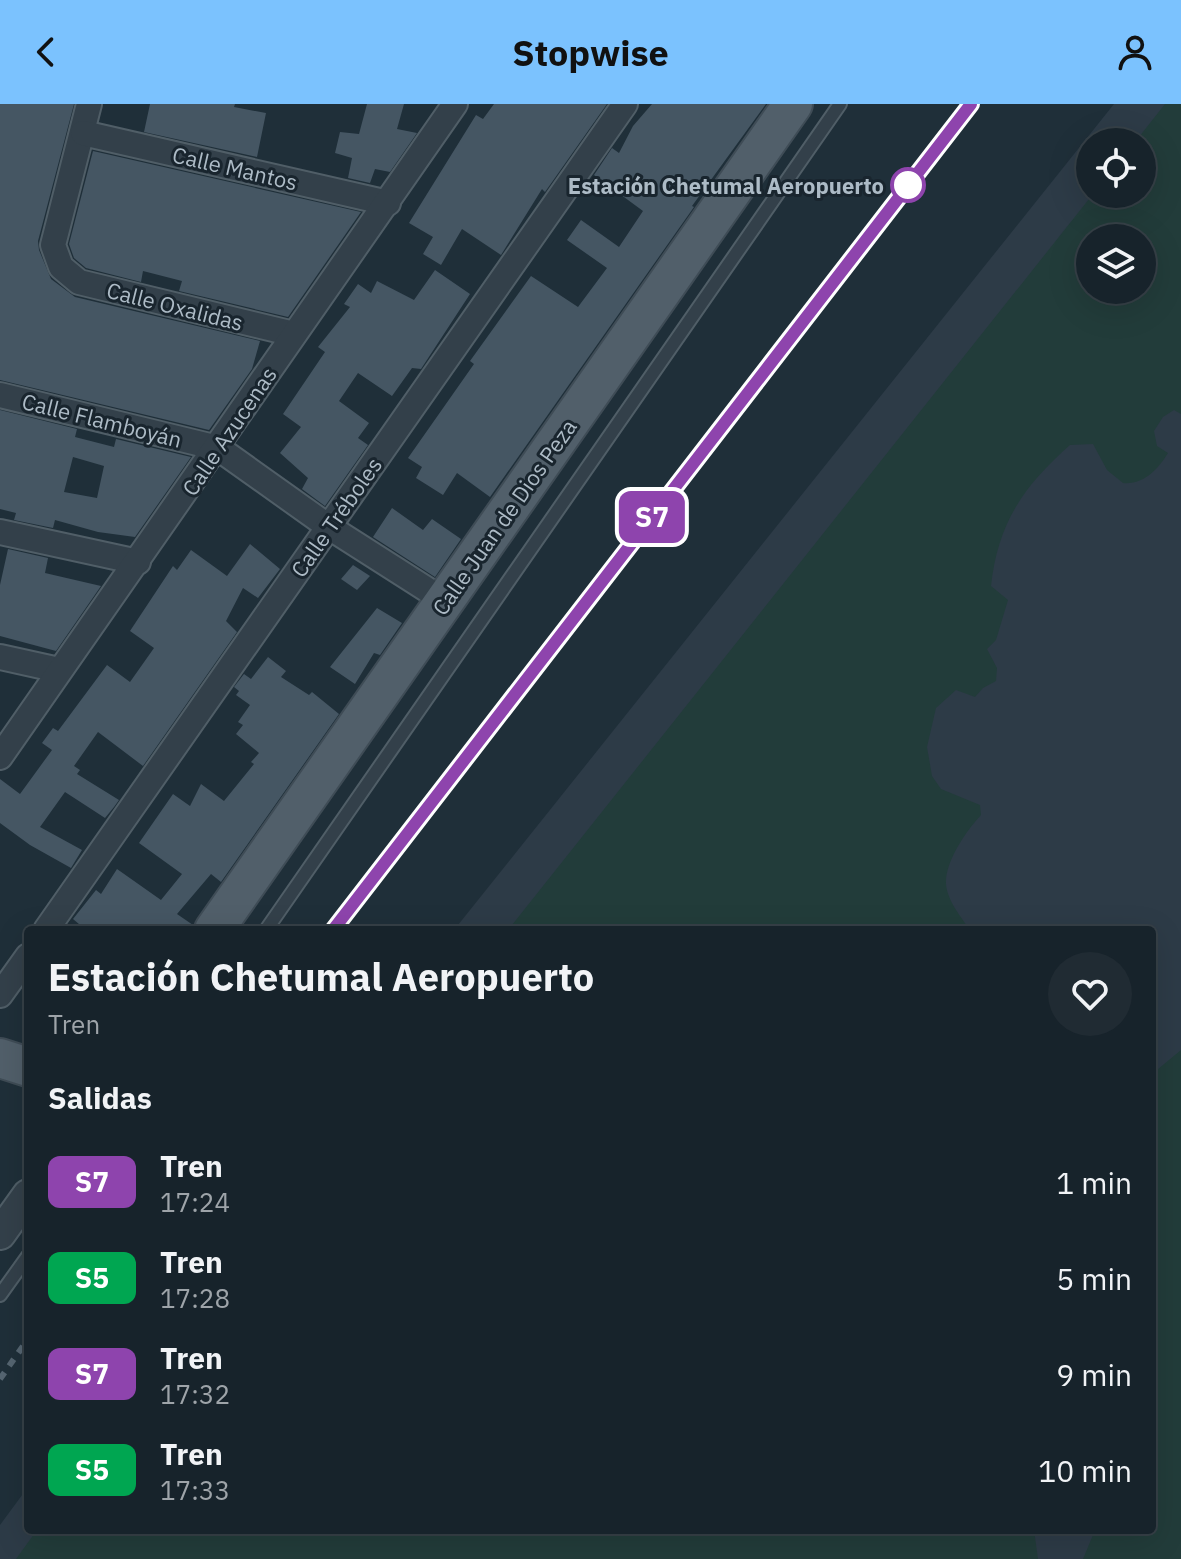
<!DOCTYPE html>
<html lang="es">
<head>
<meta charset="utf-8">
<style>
	body { margin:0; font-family:"IBM Plex Sans",sans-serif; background:#202b33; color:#f1f3f6; height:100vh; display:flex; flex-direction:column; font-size:30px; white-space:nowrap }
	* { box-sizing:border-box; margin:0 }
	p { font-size:26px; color:#9ea4a9 }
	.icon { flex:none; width:44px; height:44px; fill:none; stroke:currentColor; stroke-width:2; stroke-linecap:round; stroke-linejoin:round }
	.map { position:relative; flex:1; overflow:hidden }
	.drawer { position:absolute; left:24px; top:822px; width:1132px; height:608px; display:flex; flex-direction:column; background:#17232b; border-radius:8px; box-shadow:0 8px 32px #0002,0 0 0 2px #364047 }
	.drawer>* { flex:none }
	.badge { padding:0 16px; border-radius:12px; font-size:28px; line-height:52px }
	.controls { position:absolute; left:1076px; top:24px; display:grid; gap:16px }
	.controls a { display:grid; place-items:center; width:80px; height:80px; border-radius:50%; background:#17232b; box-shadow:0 8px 32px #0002,0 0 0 2px #364047; font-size:40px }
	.map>.badge { position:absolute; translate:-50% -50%; box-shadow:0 0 0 4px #fff }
	h2 { padding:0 24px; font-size:30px; line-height:72px }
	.round { display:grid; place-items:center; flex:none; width:84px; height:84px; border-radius:42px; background:#202b33 }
	.head { display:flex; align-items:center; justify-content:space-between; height:136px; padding:0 24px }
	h1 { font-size:38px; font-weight:700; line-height:60px }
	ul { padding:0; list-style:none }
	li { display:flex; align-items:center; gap:24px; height:96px; padding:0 24px }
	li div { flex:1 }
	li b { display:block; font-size:30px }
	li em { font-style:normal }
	li .badge { min-width:88px; font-weight:700; text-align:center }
	header { display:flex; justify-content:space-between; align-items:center; height:104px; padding:0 24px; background:#7bc2fe; color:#111; font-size:36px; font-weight:700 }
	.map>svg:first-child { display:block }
	.airport { fill:#2d3b47; fill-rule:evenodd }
	.green { fill:#223c3a; fill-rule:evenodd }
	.building { fill:#455663; fill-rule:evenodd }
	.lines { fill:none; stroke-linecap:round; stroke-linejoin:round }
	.service-casing { stroke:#505e67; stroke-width:16 }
	.minor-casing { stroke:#505e67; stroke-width:28 }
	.tertiary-casing { stroke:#505e67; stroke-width:34 }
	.primary-casing { stroke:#3f4c56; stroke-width:42 }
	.service { stroke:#33404a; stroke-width:12 }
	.minor { stroke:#33404a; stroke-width:24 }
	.tertiary { stroke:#33404a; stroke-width:30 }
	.primary { stroke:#515f6a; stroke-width:38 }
	.rail { stroke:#556571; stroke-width:6; stroke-dasharray:8 8; stroke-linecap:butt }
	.line-casing { stroke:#fff; stroke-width:18 }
	.line { stroke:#8e44ad; stroke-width:12 }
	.stop-dot { fill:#fff; stroke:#8e44ad; stroke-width:4 }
	.labels { text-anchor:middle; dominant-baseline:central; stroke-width:6; stroke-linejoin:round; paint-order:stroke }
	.street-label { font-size:22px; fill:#adbbc6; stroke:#19252e }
	.stop-label { font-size:22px; font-weight:bold; fill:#adbbc6; stroke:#19252e; text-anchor:end }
</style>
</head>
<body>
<header><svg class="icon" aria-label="back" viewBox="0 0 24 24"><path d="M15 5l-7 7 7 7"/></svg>Stopwise<svg class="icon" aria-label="person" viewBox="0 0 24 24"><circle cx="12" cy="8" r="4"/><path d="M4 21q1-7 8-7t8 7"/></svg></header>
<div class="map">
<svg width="1181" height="1455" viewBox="0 0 1181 1455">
	<rect width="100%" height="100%" fill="#1f2f39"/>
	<path class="airport" d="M1114 0H1181V1455H0V1421L28 1383V1426H1152V826H454ZM1090 38H1142V90H1090ZM1090 134H1142V186H1090Z"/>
	<g class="green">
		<path d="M1165 0H1181V310L1174 306 1163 313 1154 327 1157 342 1168 349C1158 365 1144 381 1123 379L1107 366 1093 340 1070 341C1024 382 998 418 991 482L1008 496 996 536 987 545 997 564 996 577 983 584 975 593 956 586 936 604 927 643 932 672 941 685 980 701 981 711C967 726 945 757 946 780 947 796 961 813 970 826H508L1093 90H1142V38H1135ZM1090 134H1142V186H1090Z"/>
		<polygon points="1181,946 1181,1455 1083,1455 1095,1426 1152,1426 1152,970"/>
		<polygon points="37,1426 1034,1426 1038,1455 16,1455"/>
	</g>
	<g class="building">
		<polygon points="0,0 74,0 38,137 39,146 51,175 75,193 260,237 252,265 209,326 0,276"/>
		<polygon points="150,0 235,0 234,3 266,9 257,53 144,28"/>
		<polygon points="367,0 404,0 397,25 417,29 390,68 375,65 370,79 348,74 352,54 335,49 340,28 359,30"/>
		<polygon points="494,0 607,0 545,88 542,85 501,151 462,125 441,161 423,150 433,133 409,119 476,11 483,15"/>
		<polygon points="652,0 766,0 692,102 694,103 490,393 457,369 443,391 416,374 422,363 408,354 474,260 470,257 531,172 578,203 607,164 567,136 581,116 619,143 643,107 594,71 612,44 619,49 633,22"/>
		<polygon points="93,47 361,108 288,213 179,187 182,177 143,167 141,178 86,164 74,154 69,140"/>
		<polygon points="435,166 470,190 421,265 412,264 392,292 358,269 339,297 369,319 358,334 368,341 325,402 302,385 308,374 280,349 301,323 283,310 325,248 318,243 350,203 344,200 358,180 371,189 377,177 414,196"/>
		<path d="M0 306 77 325 75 333 114 343 116 335 191 353 135 433 98 428 55 416 53 424 14 416 16 409 0 405ZM73 353 104 362 97 394 64 388Z"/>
		<polygon points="392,404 423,426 432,415 461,435 435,473 373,433"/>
		<polygon points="250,440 280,465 258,494 243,484 226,517 237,528 143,662 98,628 74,662 80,666 77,670 119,696 114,703 105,714 65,688 40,723 82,746 71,764 30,741 0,719 0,675 20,690 52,646 42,639 53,624 58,627 107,561 130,578 154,544 130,527 173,462 177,466 191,446 227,472"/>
		<polygon points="8,445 48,454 45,469 101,482 56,547 0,532 0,481"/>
		<polygon points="353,461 370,472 357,486 341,475"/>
		<polygon points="377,504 402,519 380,551 374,549 355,580 330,563"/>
		<polygon points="268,553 286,567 281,573 309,591 312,588 339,610 221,778 211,770 177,810 193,821 192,826 86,826 73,815 96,786 101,790 117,765 161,796 182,770 139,739 173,690 190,702 201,680 224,697 254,660 251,658 259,649 236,630 243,621 238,618 250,601 236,591 239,587 234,583 244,570 251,575"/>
	</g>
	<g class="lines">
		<defs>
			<g id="service">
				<polyline points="266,826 840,0"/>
				<polyline points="0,1191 28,1152"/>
			</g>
			<g id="minor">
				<polyline points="89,0 53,141 61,163 79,178 294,230"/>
				<polyline points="83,29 388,99"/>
				<polyline points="0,291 218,344 329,423 445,497"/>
				<polyline points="0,428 138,458"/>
				<polyline points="0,553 59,566"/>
				<polyline points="0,653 455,0"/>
				<polyline points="46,826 625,0"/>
				<polyline points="0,891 28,852"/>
			</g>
			<polyline id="tertiary" points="0,1130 28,1091"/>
			<g id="primary">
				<polyline points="214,826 793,0"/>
				<polyline points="0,954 28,963"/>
			</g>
		</defs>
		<use href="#service" class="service-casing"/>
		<use href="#minor" class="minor-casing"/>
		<use href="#tertiary" class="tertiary-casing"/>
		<use href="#primary" class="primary-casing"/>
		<use href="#service" class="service"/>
		<use href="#minor" class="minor"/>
		<use href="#tertiary" class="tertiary"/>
		<use href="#primary" class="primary"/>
		<g class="rail">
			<polyline points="333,826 971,0"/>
			<polyline points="0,1275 28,1235"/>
		</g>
	</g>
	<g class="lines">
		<defs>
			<polyline id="line" points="333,826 971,0"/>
		</defs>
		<use href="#line" class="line-casing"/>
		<use href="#line" class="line"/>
	</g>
	<circle class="stop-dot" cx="908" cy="81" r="16"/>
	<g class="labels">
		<g class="street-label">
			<text transform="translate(235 64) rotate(13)">Calle Mantos</text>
			<text transform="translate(175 202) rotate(14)">Calle Oxalidas</text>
			<text transform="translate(102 316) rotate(14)">Calle Flamboyán</text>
			<text transform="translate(229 327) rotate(-56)">Calle Azucenas</text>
			<text transform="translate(336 413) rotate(-55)">Calle Tréboles</text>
			<text transform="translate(504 413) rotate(-55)">Calle Juan de Dios Peza</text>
		</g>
		<g class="stop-label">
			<text x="884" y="81">Estación Chetumal Aeropuerto</text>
		</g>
	</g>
</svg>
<div class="controls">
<a><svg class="icon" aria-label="locate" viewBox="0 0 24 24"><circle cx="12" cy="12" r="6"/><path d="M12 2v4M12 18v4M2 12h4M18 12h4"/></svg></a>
<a><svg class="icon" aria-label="layers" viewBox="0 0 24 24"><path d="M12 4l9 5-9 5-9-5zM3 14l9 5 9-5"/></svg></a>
</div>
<b class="badge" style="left:652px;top:413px;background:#8e44ad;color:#fff">S7</b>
<section class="drawer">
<div class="head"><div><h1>Estación Chetumal Aeropuerto</h1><p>Tren</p></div><a class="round"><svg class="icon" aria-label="heart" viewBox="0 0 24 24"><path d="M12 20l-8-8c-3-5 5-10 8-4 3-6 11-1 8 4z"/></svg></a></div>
<h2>Salidas</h2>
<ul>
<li><span class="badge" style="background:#8e44ad;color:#fff">S7</span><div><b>Tren</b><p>17:24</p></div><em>1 min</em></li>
<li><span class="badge" style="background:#00a651;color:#fff">S5</span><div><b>Tren</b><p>17:28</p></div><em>5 min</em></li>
<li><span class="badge" style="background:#8e44ad;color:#fff">S7</span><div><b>Tren</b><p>17:32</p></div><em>9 min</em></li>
<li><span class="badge" style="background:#00a651;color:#fff">S5</span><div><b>Tren</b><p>17:33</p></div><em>10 min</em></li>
</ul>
</section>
</div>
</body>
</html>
